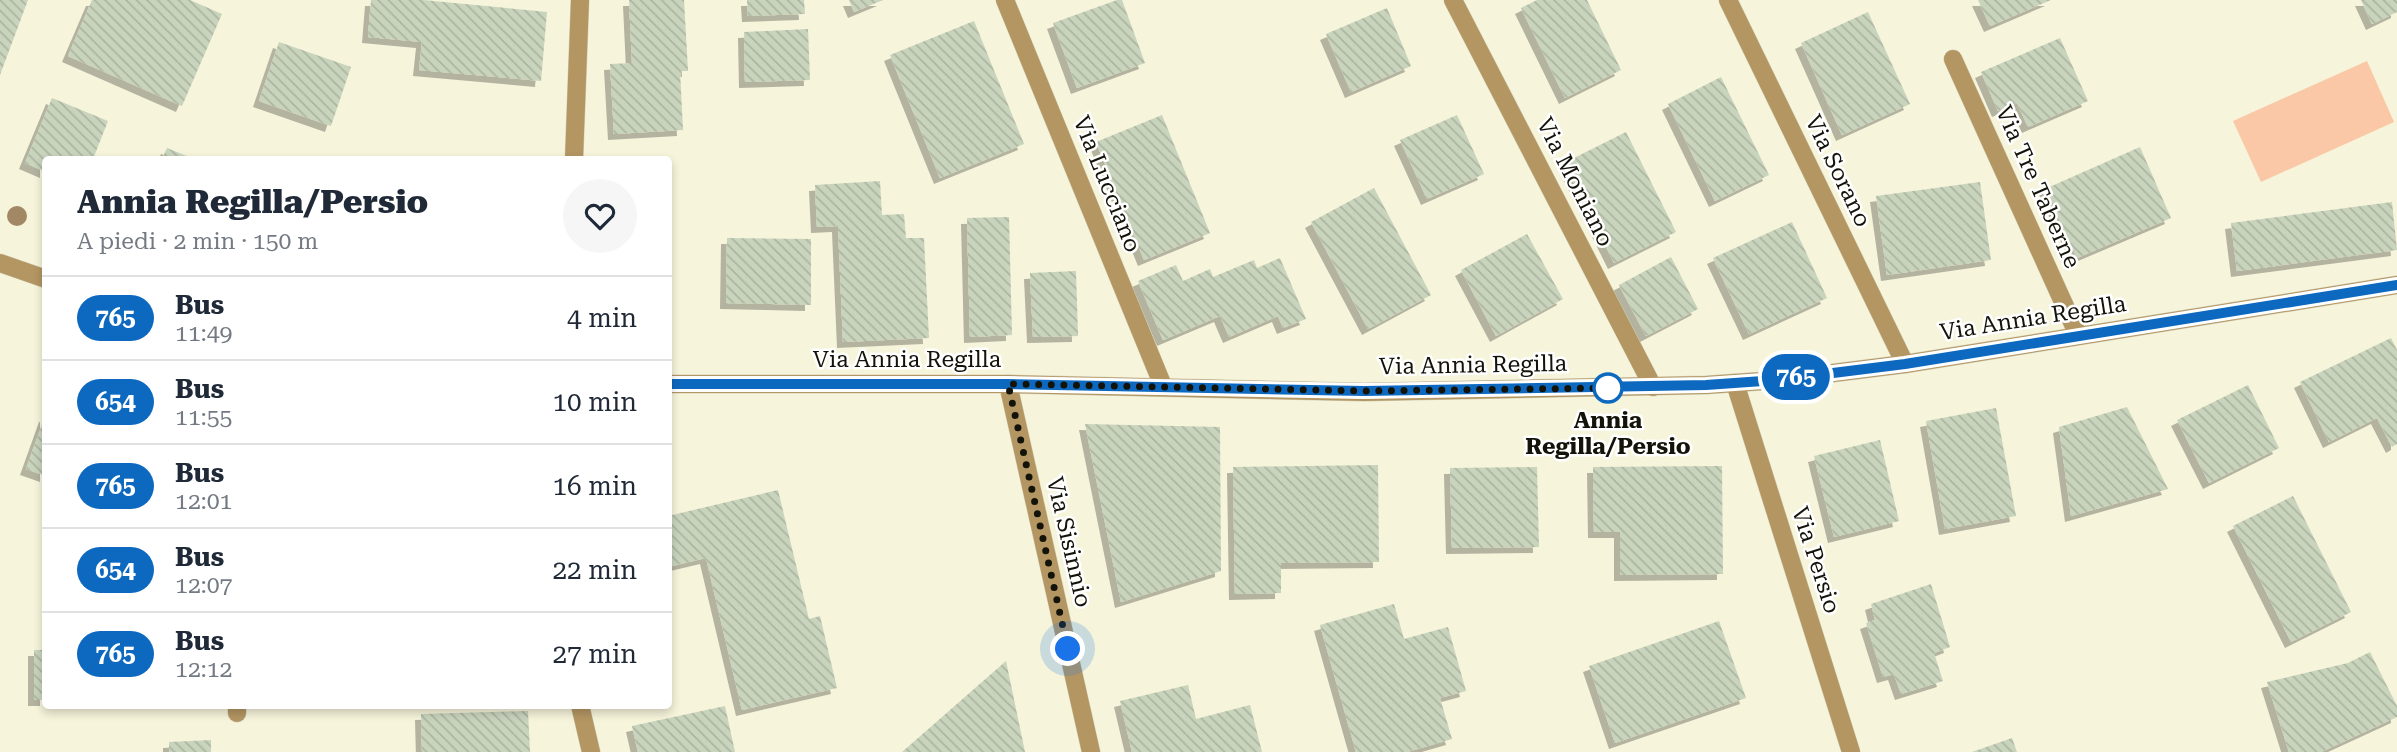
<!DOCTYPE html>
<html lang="it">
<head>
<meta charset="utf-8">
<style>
	body { margin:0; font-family:"Roboto Serif",serif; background:#f6f6f7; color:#1f2937; height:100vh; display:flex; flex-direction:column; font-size:26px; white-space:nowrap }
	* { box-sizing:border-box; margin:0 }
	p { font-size:23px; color:#747a83 }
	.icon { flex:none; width:38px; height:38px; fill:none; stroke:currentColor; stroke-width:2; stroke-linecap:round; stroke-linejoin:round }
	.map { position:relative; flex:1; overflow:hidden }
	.panel { position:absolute; left:42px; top:156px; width:630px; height:553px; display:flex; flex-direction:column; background:#fff; border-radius:7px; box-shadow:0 4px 10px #0003 }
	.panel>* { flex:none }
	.badge { padding:0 14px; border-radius:23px; font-size:24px; line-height:46px }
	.you { position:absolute; width:35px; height:35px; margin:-18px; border:5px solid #fff; border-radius:50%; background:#1a73e8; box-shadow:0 0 0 10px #1a73e833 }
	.map>.badge { position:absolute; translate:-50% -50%; box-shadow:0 0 0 4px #fff }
	.round { display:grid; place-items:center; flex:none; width:74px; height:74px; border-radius:37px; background:#f6f6f7 }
	.headline { display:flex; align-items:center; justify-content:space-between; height:119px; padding:0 35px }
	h1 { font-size:33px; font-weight:800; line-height:52px }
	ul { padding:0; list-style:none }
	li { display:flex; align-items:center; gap:21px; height:84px; padding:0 35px; border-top:2px solid #e0e1e3 }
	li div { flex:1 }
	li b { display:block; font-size:26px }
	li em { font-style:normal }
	li .badge { min-width:77px; font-weight:700; text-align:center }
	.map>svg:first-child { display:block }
	.pitch { fill:#fac8a7 }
	.building { fill:url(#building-back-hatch); filter:url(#shadow) }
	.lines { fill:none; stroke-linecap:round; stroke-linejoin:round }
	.minor-casing { stroke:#d2d0b9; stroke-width:19 }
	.tertiary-casing { stroke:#d2d0b9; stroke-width:19 }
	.minor { stroke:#b49663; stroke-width:18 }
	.tertiary { stroke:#b49663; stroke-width:18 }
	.tree { fill:#a38866 }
	.line-casing { stroke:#fff; stroke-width:16 }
	.line { stroke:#0c69bf; stroke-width:10 }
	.walk { stroke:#14130a; stroke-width:7; stroke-dasharray:0 12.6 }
	.stop-dot { fill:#fff; stroke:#0c69bf; stroke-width:3.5 }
	.labels { text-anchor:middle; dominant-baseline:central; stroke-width:5; stroke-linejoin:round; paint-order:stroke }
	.street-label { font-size:23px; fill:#14130a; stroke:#fff }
	.stop-label { font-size:23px; font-weight:bold; fill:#14130a; stroke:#fff }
</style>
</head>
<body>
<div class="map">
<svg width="2397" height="752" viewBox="0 0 2397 752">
	<defs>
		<pattern id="building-back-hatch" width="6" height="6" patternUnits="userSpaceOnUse" patternTransform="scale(1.75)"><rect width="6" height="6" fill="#c9d4bd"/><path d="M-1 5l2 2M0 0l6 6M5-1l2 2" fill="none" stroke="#acb5a1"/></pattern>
		<filter id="shadow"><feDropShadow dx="-6" dy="6" stdDeviation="0" flood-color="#0004"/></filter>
	</defs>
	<rect width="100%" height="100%" fill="#f6f4da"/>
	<polygon class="pitch" points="2367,61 2394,122 2261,182 2233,121"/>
	<g class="building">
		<polygon points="0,0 28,0 0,75"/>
		<polygon points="92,0 190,0 222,14 182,106 68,56"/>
		<polygon points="371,0 423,0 547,12 541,81 419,70 422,42 368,37"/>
		<polygon points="629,0 684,0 688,71 680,71 683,130 614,134 610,64 632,63"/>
		<polygon points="747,0 804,0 805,14 748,16"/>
		<polygon points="849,0 883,0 854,12"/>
		<polygon points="1117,0 1122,0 1145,63 1077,88 1053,23"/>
		<polygon points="1537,0 1587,0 1621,70 1565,98 1521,8"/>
		<polygon points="1978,0 2051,0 1990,26"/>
		<polygon points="2361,0 2397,0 2397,12 2372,24"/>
		<polygon points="1387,8 1411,66 1351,92 1326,34"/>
		<polygon points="1868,12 1910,104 1842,135 1801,43"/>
		<polygon points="974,21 1024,144 940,178 890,55"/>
		<polygon points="808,29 810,80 745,82 744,32"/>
		<polygon points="2060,38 2088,101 2028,127 2017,103 1998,111 1981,72"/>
		<polygon points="279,42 351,67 331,126 259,101"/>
		<polygon points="1721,77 1769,175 1715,201 1668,104"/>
		<polygon points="52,98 108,121 93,159 46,159 46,172 25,163"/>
		<polygon points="1162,115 1210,233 1144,260 1096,142"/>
		<polygon points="1457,115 1484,174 1427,199 1400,140"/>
		<polygon points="1626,132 1676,232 1614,263 1564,163"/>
		<polygon points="2140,147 2171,218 2077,258 2045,189"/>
		<polygon points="167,148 194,159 162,159"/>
		<polygon points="880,181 882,215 904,214 906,238 924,238 929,338 843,342 838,226 817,227 815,185"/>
		<polygon points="1980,182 1991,260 1887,275 1876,196"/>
		<polygon points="1374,188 1431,295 1368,329 1311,222"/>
		<polygon points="2392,202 2397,250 2237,271 2231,223"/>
		<polygon points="1009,217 1012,335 970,337 967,218"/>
		<polygon points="1792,222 1827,298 1749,334 1713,258"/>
		<polygon points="1527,234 1563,299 1496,336 1461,270"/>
		<polygon points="727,238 811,239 811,305 726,303"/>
		<polygon points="1671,257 1698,309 1646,336 1619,285"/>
		<polygon points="1280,258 1306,319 1283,328 1278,316 1229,337 1220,316 1163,340 1138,281 1176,265 1183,281 1210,269 1213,277 1254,260 1257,268"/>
		<polygon points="1076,271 1078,336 1033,337 1030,273"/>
		<polygon points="2391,338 2397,350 2397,444 2392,447 2377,418 2329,442 2300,382"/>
		<polygon points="2248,385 2279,448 2209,483 2177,420"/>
		<polygon points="2127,407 2168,489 2071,516 2059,427"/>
		<polygon points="1996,408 2016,516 1945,529 1926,421"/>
		<polygon points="45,416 46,416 46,476 26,469"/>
		<polygon points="1085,424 1220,427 1221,571 1121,602"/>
		<polygon points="1880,440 1899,521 1834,537 1814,456"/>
		<polygon points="1378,465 1379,562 1281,563 1281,593 1235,594 1233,467"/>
		<polygon points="1722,466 1723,574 1620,575 1620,532 1594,532 1593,467"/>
		<polygon points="1537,467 1539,547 1452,548 1450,468"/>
		<polygon points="778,490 809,619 820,616 837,688 742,710 706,558 668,567 668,516"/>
		<polygon points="2293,496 2351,612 2291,642 2233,526"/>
		<polygon points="1931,584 1950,647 1934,653 1943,681 1901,694 1894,674 1883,677 1866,623 1875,620 1871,604"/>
		<polygon points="1394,604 1404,639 1448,627 1466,691 1440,698 1452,739 1407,752 1356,752 1320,625"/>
		<polygon points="1719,621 1746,698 1615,743 1589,666"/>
		<rect x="34" y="650" width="12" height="50"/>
		<polygon points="2370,652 2397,706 2397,717 2321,752 2289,752 2267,682 2348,663"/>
		<polygon points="1006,661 1025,752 902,752"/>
		<polygon points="1188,685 1196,719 1250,705 1262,752 1132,752 1120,701"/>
		<polygon points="725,706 735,752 638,752 632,726"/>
		<polygon points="528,711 530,752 422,752 421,714"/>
		<polygon points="2012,738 2017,752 1972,752"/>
		<polygon points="211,740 211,752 169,752 169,742"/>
	</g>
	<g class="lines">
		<defs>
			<g id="minor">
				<polyline points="1005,0 1163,386"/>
				<polyline points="1453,0 1653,387"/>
				<polyline points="1728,0 1905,364"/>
				<polyline points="1953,59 2078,335"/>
				<polyline points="574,159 580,0"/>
				<polyline points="1735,383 1851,752"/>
				<polyline points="1008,384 1091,752"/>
				<polyline points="237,705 237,713"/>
				<polyline points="580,705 591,752"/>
			</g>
			<g id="tertiary">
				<polyline points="0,263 46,279"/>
				<polyline points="668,384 1008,384 1364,392 1706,385 1777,380 1905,364 2397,285"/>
			</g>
		</defs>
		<use href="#minor" class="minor-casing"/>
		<use href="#tertiary" class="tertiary-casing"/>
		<use href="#minor" class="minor"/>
		<use href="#tertiary" class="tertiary"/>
	</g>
	<circle class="tree" cx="17" cy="216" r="10"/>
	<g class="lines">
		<defs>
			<polyline id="line" points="668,384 1008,384 1364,391 1706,385 1777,380 1905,364 2397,285"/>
		</defs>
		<use href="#line" class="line-casing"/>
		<use href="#line" class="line"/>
		<polyline class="walk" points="1068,649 1008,384 1364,391 1608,388"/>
	</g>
	<circle class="stop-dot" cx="1608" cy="388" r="14"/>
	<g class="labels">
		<g class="street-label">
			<text transform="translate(1838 171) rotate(64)">Via Sorano</text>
			<text transform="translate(1575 182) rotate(63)">Via Moniano</text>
			<text transform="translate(1107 184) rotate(68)">Via Lucciano</text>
			<text transform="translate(2038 187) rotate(66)">Via Tre Taberne</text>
			<text transform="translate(2033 318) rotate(-9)">Via Annia Regilla</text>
			<text x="907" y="359">Via Annia Regilla</text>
			<text transform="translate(1473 365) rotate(-1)">Via Annia Regilla</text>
			<text transform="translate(1069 542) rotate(77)">Via Sisinnio</text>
			<text transform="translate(1816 560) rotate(72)">Via Persio</text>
		</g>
		<g class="stop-label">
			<text x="1608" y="420">Annia<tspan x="1608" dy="26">Regilla/Persio</tspan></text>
		</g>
	</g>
</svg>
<div class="you" style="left:1068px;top:649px"></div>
<b class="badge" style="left:1796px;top:377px;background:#0c69bf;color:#fff">765</b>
<section class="panel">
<div class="headline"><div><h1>Annia Regilla/Persio</h1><p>A piedi · 2 min · 150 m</p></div><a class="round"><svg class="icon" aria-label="heart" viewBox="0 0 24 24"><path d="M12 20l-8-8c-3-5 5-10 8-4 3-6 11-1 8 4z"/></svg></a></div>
<ul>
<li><span class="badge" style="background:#0c69bf;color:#fff">765</span><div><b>Bus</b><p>11:49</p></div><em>4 min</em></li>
<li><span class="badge" style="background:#0c69bf;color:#fff">654</span><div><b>Bus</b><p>11:55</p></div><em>10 min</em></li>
<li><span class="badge" style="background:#0c69bf;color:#fff">765</span><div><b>Bus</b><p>12:01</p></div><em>16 min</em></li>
<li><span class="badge" style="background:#0c69bf;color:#fff">654</span><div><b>Bus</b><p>12:07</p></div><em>22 min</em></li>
<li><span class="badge" style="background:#0c69bf;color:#fff">765</span><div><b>Bus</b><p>12:12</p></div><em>27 min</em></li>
</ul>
</section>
</div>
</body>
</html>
